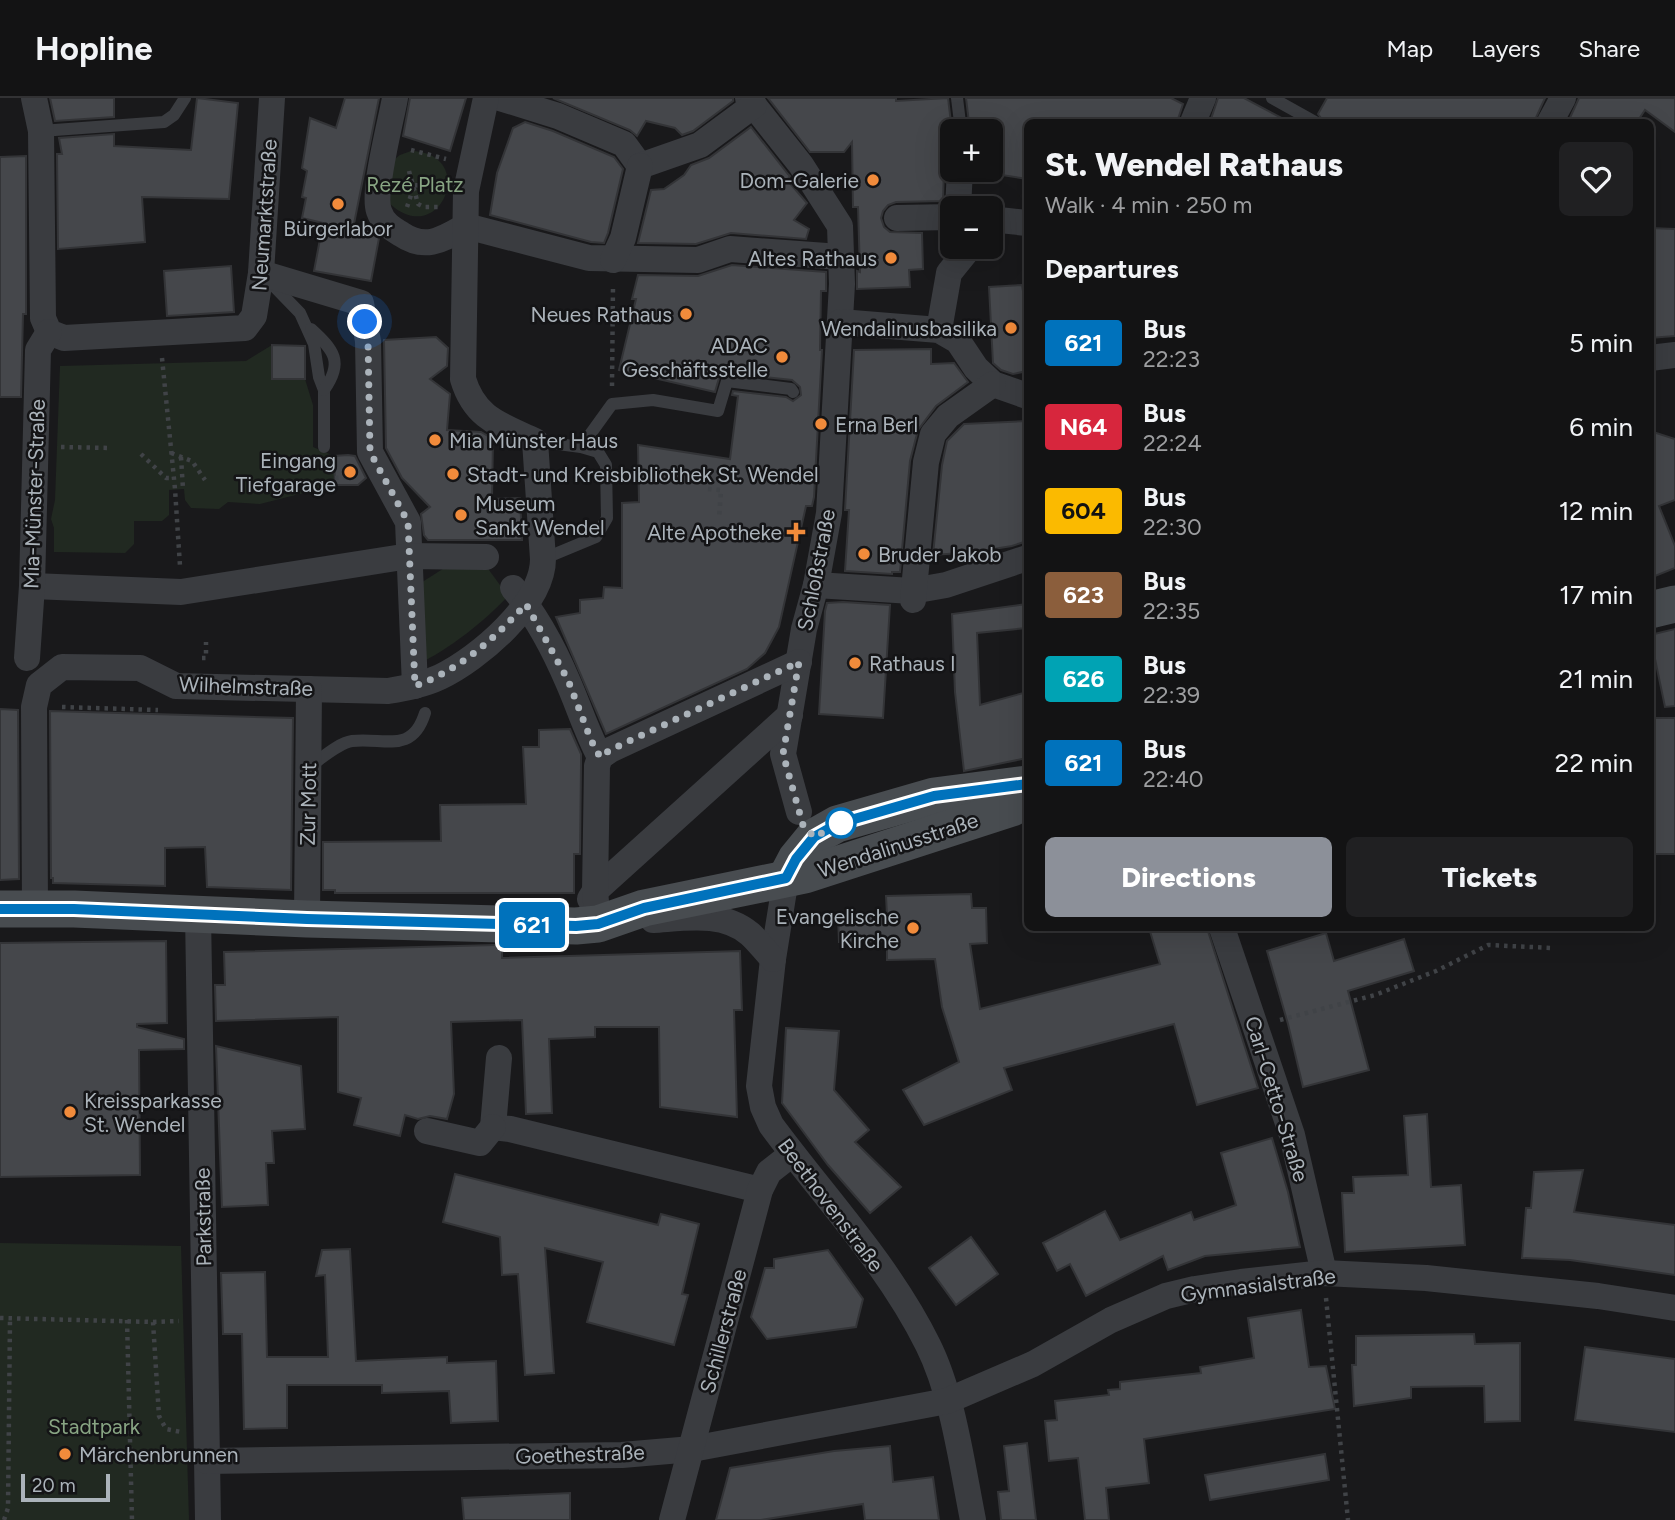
<!DOCTYPE html>
<html lang="en">
<head>
<meta charset="utf-8">
<style>
	body { margin:0; font-family:Figtree,sans-serif; background:#202022; color:#f1f3f6; height:100vh; display:flex; flex-direction:column; font-size:26px; white-space:nowrap }
	* { box-sizing:border-box; margin:0 }
	p { font-size:23px; color:#9d9ea0 }
	.icon { flex:none; width:38px; height:38px; fill:none; stroke:currentColor; stroke-width:2; stroke-linecap:round; stroke-linejoin:round }
	.map { position:relative; flex:1; overflow:hidden }
	.sheet { position:absolute; left:1024px; top:21px; width:630px; height:812px; display:flex; flex-direction:column; background:#131314; border-radius:10px; box-shadow:0 7px 28px #0002,0 0 0 2px #323234 }
	.sheet>* { flex:none }
	.badge { padding:0 14px; border-radius:5px; font-size:24px; line-height:46px }
	.tools { position:absolute; left:940px; top:21px; display:grid; gap:14px }
	.tools a { display:grid; place-items:center; width:63px; height:63px; border-radius:10px; background:#131314; box-shadow:0 7px 28px #0002,0 0 0 2px #323234; font-size:35px }
	.scale { position:absolute; left:21px; bottom:18px; width:89px; box-sizing:border-box; padding-left:7px; border:4px solid #abb3ba; border-top:0; font-size:19px; line-height:24px; white-space:nowrap; color:#abb3ba; -webkit-text-stroke:5px #141416; paint-order:stroke }
	.you { position:absolute; width:35px; height:35px; margin:-18px; border:5px solid #fff; border-radius:50%; background:#1a73e8; box-shadow:0 0 0 10px #1a73e833 }
	.map>.badge { position:absolute; translate:-50% -50%; box-shadow:0 0 0 4px #fff }
	h2 { padding:0 21px; font-size:26px; line-height:63px }
	.round { display:grid; place-items:center; flex:none; width:74px; height:74px; border-radius:10px; background:#202022 }
	.headline { display:flex; align-items:center; justify-content:space-between; height:119px; padding:0 21px }
	h1 { font-size:33px; font-weight:800; line-height:52px }
	.action { display:flex; gap:14px; margin-top:auto; padding:14px 21px }
	.action a { flex:1; height:80px; border-radius:10px; background:#8c9099; color:#fff; font-size:28px; font-weight:800; line-height:80px; text-align:center }
	.action a+a { background:#202022; color:#f1f3f6 }
	ul { padding:0; list-style:none }
	li { display:flex; align-items:center; gap:21px; height:84px; padding:0 21px }
	li div { flex:1 }
	li b { display:block; font-size:26px }
	li em { font-style:normal }
	li .badge { min-width:77px; font-weight:700; text-align:center }
	header { display:flex; align-items:center; gap:42px; box-sizing:border-box; height:98px; padding:0 35px; background:#131314; border-bottom:2px solid #323234 }
	header strong { font-size:33px }
	nav { display:flex; gap:38px; margin-inline-start:auto; font-size:24px }
	.map>svg:first-child { display:block }
	.green { fill:#212921 }
	.building { fill:#45474b; stroke:#333437; stroke-width:2 }
	.lines { fill:none; stroke-linecap:round; stroke-linejoin:round }
	.path { stroke:#404347; stroke-width:4.5; stroke-dasharray:3.5 5; stroke-linecap:butt }
	.lane { stroke:#3a3c40; stroke-width:12 }
	.street { stroke:#3a3c40; stroke-width:26 }
	.secondary { stroke:#484c50; stroke-width:37 }
	.line-casing { stroke:#fff; stroke-width:16 }
	.line { stroke:#0072bc; stroke-width:10 }
	.walk { stroke:#abb3ba; stroke-width:7; stroke-dasharray:0 12.6 }
	.poi-dot { fill:#f18b3b; stroke:#141416; stroke-width:2.5 }
	.stop-dot { fill:#fff; stroke:#0072bc; stroke-width:3.5 }
	.labels { text-anchor:middle; dominant-baseline:central; stroke-width:5; stroke-linejoin:round; paint-order:stroke }
	.poi-label { font-size:21px; fill:#abb3ba; stroke:#141416; text-anchor:end }
	.park-label { font-size:21px; fill:#88a583; stroke:#141416 }
	.street-label { font-size:21px; fill:#abb3ba; stroke:#141416 }
</style>
</head>
<body>
<header>
<strong>Hopline</strong>
<nav><a>Map</a><a>Layers</a><a>Share</a></nav>
</header>
<div class="map">
<svg width="1675" height="1422" viewBox="0 0 1675 1422">
	<rect width="100%" height="100%" fill="#19191b"/>
	<g class="green">
		<path d="M411 53C479 55 441 152 390 106L391 64 400 57Z"/>
		<polygon points="272,247 272,280 305,281 313,307 313,349 334,358 335,387 260,406 228,404 219,411 191,410 185,402 184,391 169,392 169,417 162,423 134,423 134,446 125,455 54,454 54,430 51,421 55,402 60,268 246,263"/>
		<path d="M449 467 486 468 508 498C485 523 448 552 418 566L416 488Z"/>
		<polygon points="0,1145 181,1148 189,1422 0,1422"/>
	</g>
	<g class="building">
		<polygon points="50,0 114,0 114,19 55,23"/>
		<polygon points="197,0 238,5 229,101 142,99 145,144 58,151 57,56 62,56 59,40 114,36 114,48 191,52"/>
		<polygon points="345,0 379,0 353,131 374,135 379,140 371,183 314,173 323,125 302,120 306,100 302,99 307,73 302,70 310,20 336,30"/>
		<polygon points="410,0 466,0 450,53 403,38"/>
		<polygon points="553,0 733,0 733,3 693,33 682,37 675,30 646,23 637,38 630,32"/>
		<polygon points="768,0 896,0 896,3 948,0 952,33 952,59 944,70 943,103 896,104 888,107 883,113 881,120 884,129 890,134 922,135 923,171 909,172 910,189 857,191 857,173 860,174 858,109 853,109 852,44 844,54 810,54"/>
		<polygon points="966,0 1171,0 1183,6 1177,24 1027,24 1027,81 976,73 990,72 990,33 970,33"/>
		<polygon points="1218,0 1244,0 1289,24 1210,24"/>
		<polygon points="1327,0 1545,0 1534,24 1324,24 1318,16"/>
		<polygon points="1579,0 1675,0 1675,34 1645,12 1637,24 1568,24"/>
		<polygon points="525,24 553,33 614,59 623,71 608,135 604,145 591,144 490,117 497,75 513,30"/>
		<polygon points="751,29 788,76 790,78 787,82 807,105 794,122 809,131 806,141 731,135 696,146 638,145 651,92 664,91 684,77 691,67 709,60"/>
		<polygon points="26,58 26,216 23,216 21,299 0,299 0,59"/>
		<polygon points="1650,130 1675,131 1675,238 1650,240"/>
		<polygon points="732,167 826,174 826,193 821,193 820,252 822,252 814,399 812,408 806,408 779,529 765,555 747,571 606,636 556,519 580,515 580,502 603,500 604,489 622,490 622,405 639,404 638,347 730,361 738,298 732,297 733,293 786,299 793,303 801,297 800,289 792,282 725,275 719,280 715,294 619,272 636,201 632,201 638,177 698,178"/>
		<polygon points="231,168 234,214 167,218 164,173"/>
		<polygon points="1022,187 1023,193 1027,193 1027,273 1013,276 1001,272 993,265 989,189"/>
		<polygon points="436,239 448,250 447,268 430,281 450,296 447,332 481,334 493,341 492,401 520,400 522,442 428,442 424,437 421,416 430,409 402,380 386,350 384,242"/>
		<polygon points="272,247 305,248 305,281 272,281"/>
		<polygon points="931,251 931,266 954,265 968,284 936,308 918,332 910,363 900,474 892,474 892,476 845,473 849,412 845,412 854,252"/>
		<polygon points="1027,323 1027,443 1012,448 975,454 933,457 942,367 947,343 964,326"/>
		<polygon points="1650,333 1675,341 1675,402 1659,408 1675,448 1675,470 1650,480"/>
		<polygon points="348,357 355,358 366,380 358,387 335,387 334,358"/>
		<polygon points="843,504 890,507 883,620 819,616 825,513 827,505"/>
		<polygon points="1027,506 1027,530 977,535 980,607 1027,594 1027,660 964,673 955,594 952,516"/>
		<polygon points="1675,531 1675,608 1665,609 1650,537"/>
		<polygon points="0,611 18,612 19,781 0,782"/>
		<polygon points="50,613 293,620 291,792 207,789 205,749 165,750 165,788 53,785 53,780 51,780"/>
		<polygon points="1654,620 1675,620 1675,756 1651,756"/>
		<polygon points="570,631 581,656 581,667 580,756 574,756 574,795 335,795 335,792 323,792 323,744 441,743 440,707 526,706 523,649 539,649 539,632"/>
		<polygon points="971,796 972,810 986,810 987,845 970,846 980,911 1160,866 1149,830 1207,830 1258,990 1197,1007 1174,926 1004,970 1012,992 924,1027 903,992 959,964 942,909 935,861 887,862 887,843 839,844 838,818 887,817 886,798"/>
		<polygon points="1326,835 1334,863 1404,841 1414,873 1348,893 1369,972 1303,989 1288,926 1267,853"/>
		<polygon points="166,843 167,925 137,926 137,929 184,941 184,951 139,952 140,1077 0,1079 0,845"/>
		<polygon points="496,847 502,847 502,860 740,853 742,912 734,912 737,1019 660,1009 659,929 595,929 595,939 549,941 552,1015 526,1016 522,922 451,924 454,996 447,1021 430,1018 418,1021 405,1017 400,1038 354,1027 361,1000 338,994 338,919 216,923 215,887 225,887 224,854"/>
		<polygon points="786,930 839,933 834,992 869,1032 855,1044 901,1089 870,1115 828,1067 782,1005"/>
		<polygon points="216,948 301,968 305,1031 272,1033 274,1065 266,1065 268,1107 222,1109"/>
		<polygon points="1427,1016 1431,1089 1461,1087 1465,1147 1345,1154 1342,1095 1354,1095 1353,1079 1408,1077 1404,1018"/>
		<polygon points="1272,1040 1288,1094 1300,1149 1205,1158 1168,1172 1163,1158 1086,1198 1070,1166 1057,1173 1043,1145 1105,1113 1120,1142 1191,1114 1194,1122 1236,1107 1221,1055"/>
		<polygon points="1583,1072 1574,1114 1675,1127 1675,1177 1570,1162 1522,1160 1526,1110 1531,1110 1534,1074"/>
		<polygon points="455,1076 658,1127 661,1116 699,1126 682,1196 688,1197 674,1247 587,1224 603,1164 545,1150 554,1275 525,1277 518,1176 502,1177 500,1139 443,1124"/>
		<polygon points="971,1139 998,1176 956,1207 929,1170"/>
		<polygon points="350,1151 356,1263 447,1259 447,1265 496,1263 498,1323 451,1325 449,1293 382,1295 382,1287 287,1287 287,1330 244,1331 242,1236 223,1236 221,1175 265,1174 267,1259 328,1259 325,1177 316,1178 322,1152"/>
		<polygon points="828,1152 863,1201 856,1229 767,1241 751,1219 765,1170 774,1170 774,1161"/>
		<polygon points="1301,1212 1309,1269 1326,1268 1335,1311 1144,1341 1149,1385 1106,1390 1109,1422 1085,1422 1078,1360 1049,1363 1045,1323 1057,1322 1055,1303 1109,1297 1108,1292 1120,1291 1120,1284 1201,1275 1200,1269 1254,1260 1248,1220"/>
		<polygon points="1474,1236 1475,1246 1520,1245 1520,1323 1485,1324 1484,1288 1411,1289 1411,1300 1354,1308 1352,1267 1356,1267 1356,1238"/>
		<polygon points="1585,1249 1675,1261 1675,1334 1575,1322"/>
		<polygon points="1027,1345 1036,1422 1001,1422 998,1394 1009,1393 1004,1348"/>
		<polygon points="890,1348 893,1384 933,1379 939,1422 865,1422 863,1406 761,1422 716,1422 730,1370 834,1353"/>
		<polygon points="1325,1356 1329,1382 1210,1402 1205,1377"/>
		<polygon points="570,1395 570,1422 464,1422 462,1400"/>
	</g>
	<g class="lines">
		<g class="path">
			<polyline points="411,52 446,61"/>
			<polyline points="409,73 418,106 424,109 438,109"/>
			<polyline points="415,87 441,90"/>
			<polyline points="407,109 413,91"/>
			<polyline points="162,260 175,391 180,468"/>
			<polyline points="612,288 613,188"/>
			<polyline points="61,349 110,350"/>
			<polyline points="171,355 192,363 205,382"/>
			<polyline points="141,356 166,380 174,380"/>
			<polyline points="181,359 183,391"/>
			<polyline points="335,380 352,379"/>
			<polyline points="708,391 721,392 719,421"/>
			<polyline points="202,560 206,560 206,544"/>
			<polyline points="62,609 158,612"/>
			<polyline points="1280,922 1375,897 1436,873 1488,847 1552,850"/>
			<polyline points="1326,1200 1348,1422"/>
			<polyline points="0,1220 153,1224 159,1318 166,1331 181,1334"/>
			<polyline points="127,1222 132,1422"/>
			<polyline points="153,1224 179,1223"/>
			<polyline points="4,1422 8,1410 10,1221"/>
		</g>
		<g class="lane">
			<polyline points="957,0 961,33"/>
			<polyline points="1272,0 1315,24"/>
			<polyline points="41,33 164,24 174,17 185,0"/>
			<polyline points="269,183 300,215 314,246 319,279 324,292 324,349"/>
			<path d="M311 231C334 252 344 264 324 292"/>
			<polyline points="535,343 581,349 598,354 606,367 607,420 596,439 543,461"/>
			<polyline points="581,349 612,306 653,302 718,313 727,283 791,291 793,294"/>
			<path d="M309 669C321 661 338 645 352 643 384 639 412 657 425 615"/>
		</g>
		<g class="street">
			<polyline points="34,0 41,33 43,220 49,234 64,240 245,230 254,218 261,175 272,0"/>
			<path d="M395 0C391 23 372 94 379 113 383 125 391 130 401 136 426 153 443 141 466 128L589 160 698 162 730 151 840 159"/>
			<polyline points="500,0 558,18 624,46 640,68"/>
			<polyline points="748,0 801,67 840,128 842,186 829,415 816,487 804,531 783,656 799,714"/>
			<polyline points="1193,24 1203,0"/>
			<polyline points="1550,24 1563,0"/>
			<polyline points="640,68 700,47 754,7"/>
			<polyline points="958,110 960,72"/>
			<polyline points="897,120 952,119"/>
			<polyline points="990,121 1027,125"/>
			<polyline points="613,162 623,140 640,68"/>
			<polyline points="261,175 361,205 368,243 370,354 408,424 415,588"/>
			<polyline points="840,224 939,232 958,243 976,270 993,286 1027,298"/>
			<polyline points="939,232 949,175 970,149"/>
			<polyline points="1650,260 1675,257"/>
			<polyline points="816,487 912,493 946,487 1027,460"/>
			<polyline points="32,488 181,494 409,458 486,459"/>
			<path d="M513 490C536 517 554 551 568 584 579 609 587 635 600 659"/>
			<polyline points="913,502 926,364 933,336 948,318 993,286"/>
			<polyline points="27,560 32,488 38,252 49,234"/>
			<path d="M786 780 773 861 759 988 763 1009 771 1027C824 1099 888 1166 928 1247 953 1297 962 1367 973 1422"/>
			<polyline points="590,801 595,793 790,617"/>
			<path d="M35 811 34 609 39 587 62 569 140 570 176 588 388 593C406 590 423 587 440 579 478 561 543 506 543 461L535 343C501 327 475 321 463 281L466 93 486 0"/>
			<polyline points="198,816 208,1422"/>
			<polyline points="307,821 309,591"/>
			<path d="M653 822C686 820 723 813 750 836 758 843 765 853 773 861"/>
			<polyline points="615,825 598,826 595,793 597,668 600,659 610,652 799,564"/>
			<polyline points="1222,830 1292,1037 1324,1175"/>
			<polyline points="499,960 493,1029 510,1031 760,1092"/>
			<polyline points="427,1033 480,1045 493,1029"/>
			<polyline points="207,1363 622,1357 692,1351 947,1303 1033,1266 1111,1222 1166,1198 1195,1191 1241,1184 1324,1175 1426,1180 1598,1198 1675,1210"/>
			<polyline points="672,1422 760,1092 769,1074 792,1056"/>
		</g>
		<g class="secondary">
			<polyline points="1650,512 1675,506"/>
			<polyline points="786,780 796,761 814,739 837,726 934,698 1027,686"/>
			<polyline points="0,811 74,811 307,821 576,828 598,826 644,810 805,777 1012,710 1027,702"/>
		</g>
	</g>
	<g class="lines">
		<defs>
			<polyline id="line" points="0,811 74,811 307,821 576,828 598,826 644,810 786,780 796,761 814,739 837,726 934,698 1027,686"/>
		</defs>
		<use href="#line" class="line-casing"/>
		<use href="#line" class="line"/>
		<path class="walk" d="M365 224 368 243 370 354 408 424 415 588C461 571 494 541 526 506L568 582 591 642 600 659 610 652 799 564 783 656 803 727 814 739 841 725"/>
	</g>
	<g class="poi-dot">
		<circle cx="873" cy="82" r="7"/>
		<circle cx="338" cy="106" r="7"/>
		<circle cx="891" cy="160" r="7"/>
		<circle cx="686" cy="216" r="7"/>
		<circle cx="1011" cy="230" r="7"/>
		<circle cx="782" cy="259" r="7"/>
		<circle cx="821" cy="326" r="7"/>
		<circle cx="435" cy="342" r="7"/>
		<circle cx="350" cy="374" r="7"/>
		<circle cx="453" cy="376" r="7"/>
		<circle cx="461" cy="417" r="7"/>
		<path d="M792.5 423.5h7v7h7v7h-7v7h-7v-7h-7v-7h7z"/>
		<circle cx="864" cy="456" r="7"/>
		<circle cx="855" cy="565" r="7"/>
		<circle cx="913" cy="830" r="7"/>
		<circle cx="70" cy="1014" r="7"/>
		<circle cx="65" cy="1356" r="7"/>
	</g>
	<circle class="stop-dot" cx="841" cy="725" r="14"/>
	<g class="labels">
		<g class="poi-label">
			<text x="859" y="82">Dom-Galerie</text>
			<text x="338" y="130" text-anchor="middle">Bürgerlabor</text>
			<text x="877" y="160">Altes Rathaus</text>
			<text x="672" y="216">Neues Rathaus</text>
			<text x="997" y="230">Wendalinusbasilika</text>
			<text x="768" y="247">ADAC<tspan x="768" dy="24">Geschäftsstelle</tspan></text>
			<text x="835" y="326" text-anchor="start">Erna Berl</text>
			<text x="449" y="342" text-anchor="start">Mia Münster Haus</text>
			<text x="336" y="362">Eingang<tspan x="336" dy="24">Tiefgarage</tspan></text>
			<text x="467" y="376" text-anchor="start">Stadt- und Kreisbibliothek St. Wendel</text>
			<text x="475" y="405" text-anchor="start">Museum<tspan x="475" dy="24">Sankt Wendel</tspan></text>
			<text x="782" y="434">Alte Apotheke</text>
			<text x="878" y="456" text-anchor="start">Bruder Jakob</text>
			<text x="869" y="565" text-anchor="start">Rathaus I</text>
			<text x="899" y="818">Evangelische<tspan x="899" dy="24">Kirche</tspan></text>
			<text x="84" y="1002" text-anchor="start">Kreissparkasse<tspan x="84" dy="24">St. Wendel</tspan></text>
			<text x="79" y="1356" text-anchor="start">Märchenbrunnen</text>
		</g>
		<g class="park-label">
			<text x="415" y="86">Rezé Platz</text>
			<text x="94" y="1328">Stadtpark</text>
		</g>
		<g class="street-label">
			<text transform="translate(264 117) rotate(-86)">Neumarktstraße</text>
			<text transform="translate(34 396) rotate(-88)">Mia-Münster-Straße</text>
			<text transform="translate(816 472) rotate(-79)">Schloßstraße</text>
			<text transform="translate(246 588) rotate(2)">Wilhelmstraße</text>
			<text transform="translate(308 706) rotate(-89)">Zur Mott</text>
			<text transform="translate(898 747) rotate(-18)">Wendalinusstraße</text>
			<text transform="translate(1277 1001) rotate(73)">Carl-Cetto-Straße</text>
			<text transform="translate(831 1107) rotate(53)">Beethovenstraße</text>
			<text transform="translate(203 1119) rotate(-91)">Parkstraße</text>
			<text transform="translate(1258 1187) rotate(-7)">Gymnasialstraße</text>
			<text transform="translate(723 1233) rotate(-75)">Schillerstraße</text>
			<text transform="translate(580 1356) rotate(-2)">Goethestraße</text>
		</g>
	</g>
</svg>
<div class="tools">
<a>+</a>
<a>−</a>
</div>
<div class="scale">20 m</div>
<div class="you" style="left:365px;top:224px"></div>
<b class="badge" style="left:532px;top:827px;background:#0072bc;color:#fff">621</b>
<section class="sheet">
<div class="headline"><div><h1>St. Wendel Rathaus</h1><p>Walk · 4 min · 250 m</p></div><a class="round"><svg class="icon" aria-label="heart" viewBox="0 0 24 24"><path d="M12 20l-8-8c-3-5 5-10 8-4 3-6 11-1 8 4z"/></svg></a></div>
<h2>Departures</h2>
<ul>
<li><span class="badge" style="background:#0072bc;color:#fff">621</span><div><b>Bus</b><p>22:23</p></div><em>5 min</em></li>
<li><span class="badge" style="background:#d7263d;color:#fff">N64</span><div><b>Bus</b><p>22:24</p></div><em>6 min</em></li>
<li><span class="badge" style="background:#fbba00;color:#111">604</span><div><b>Bus</b><p>22:30</p></div><em>12 min</em></li>
<li><span class="badge" style="background:#8b5e3c;color:#fff">623</span><div><b>Bus</b><p>22:35</p></div><em>17 min</em></li>
<li><span class="badge" style="background:#00a3b4;color:#fff">626</span><div><b>Bus</b><p>22:39</p></div><em>21 min</em></li>
<li><span class="badge" style="background:#0072bc;color:#fff">621</span><div><b>Bus</b><p>22:40</p></div><em>22 min</em></li>
</ul>
<div class="action"><a>Directions</a><a>Tickets</a></div>
</section>
</div>
</body>
</html>
